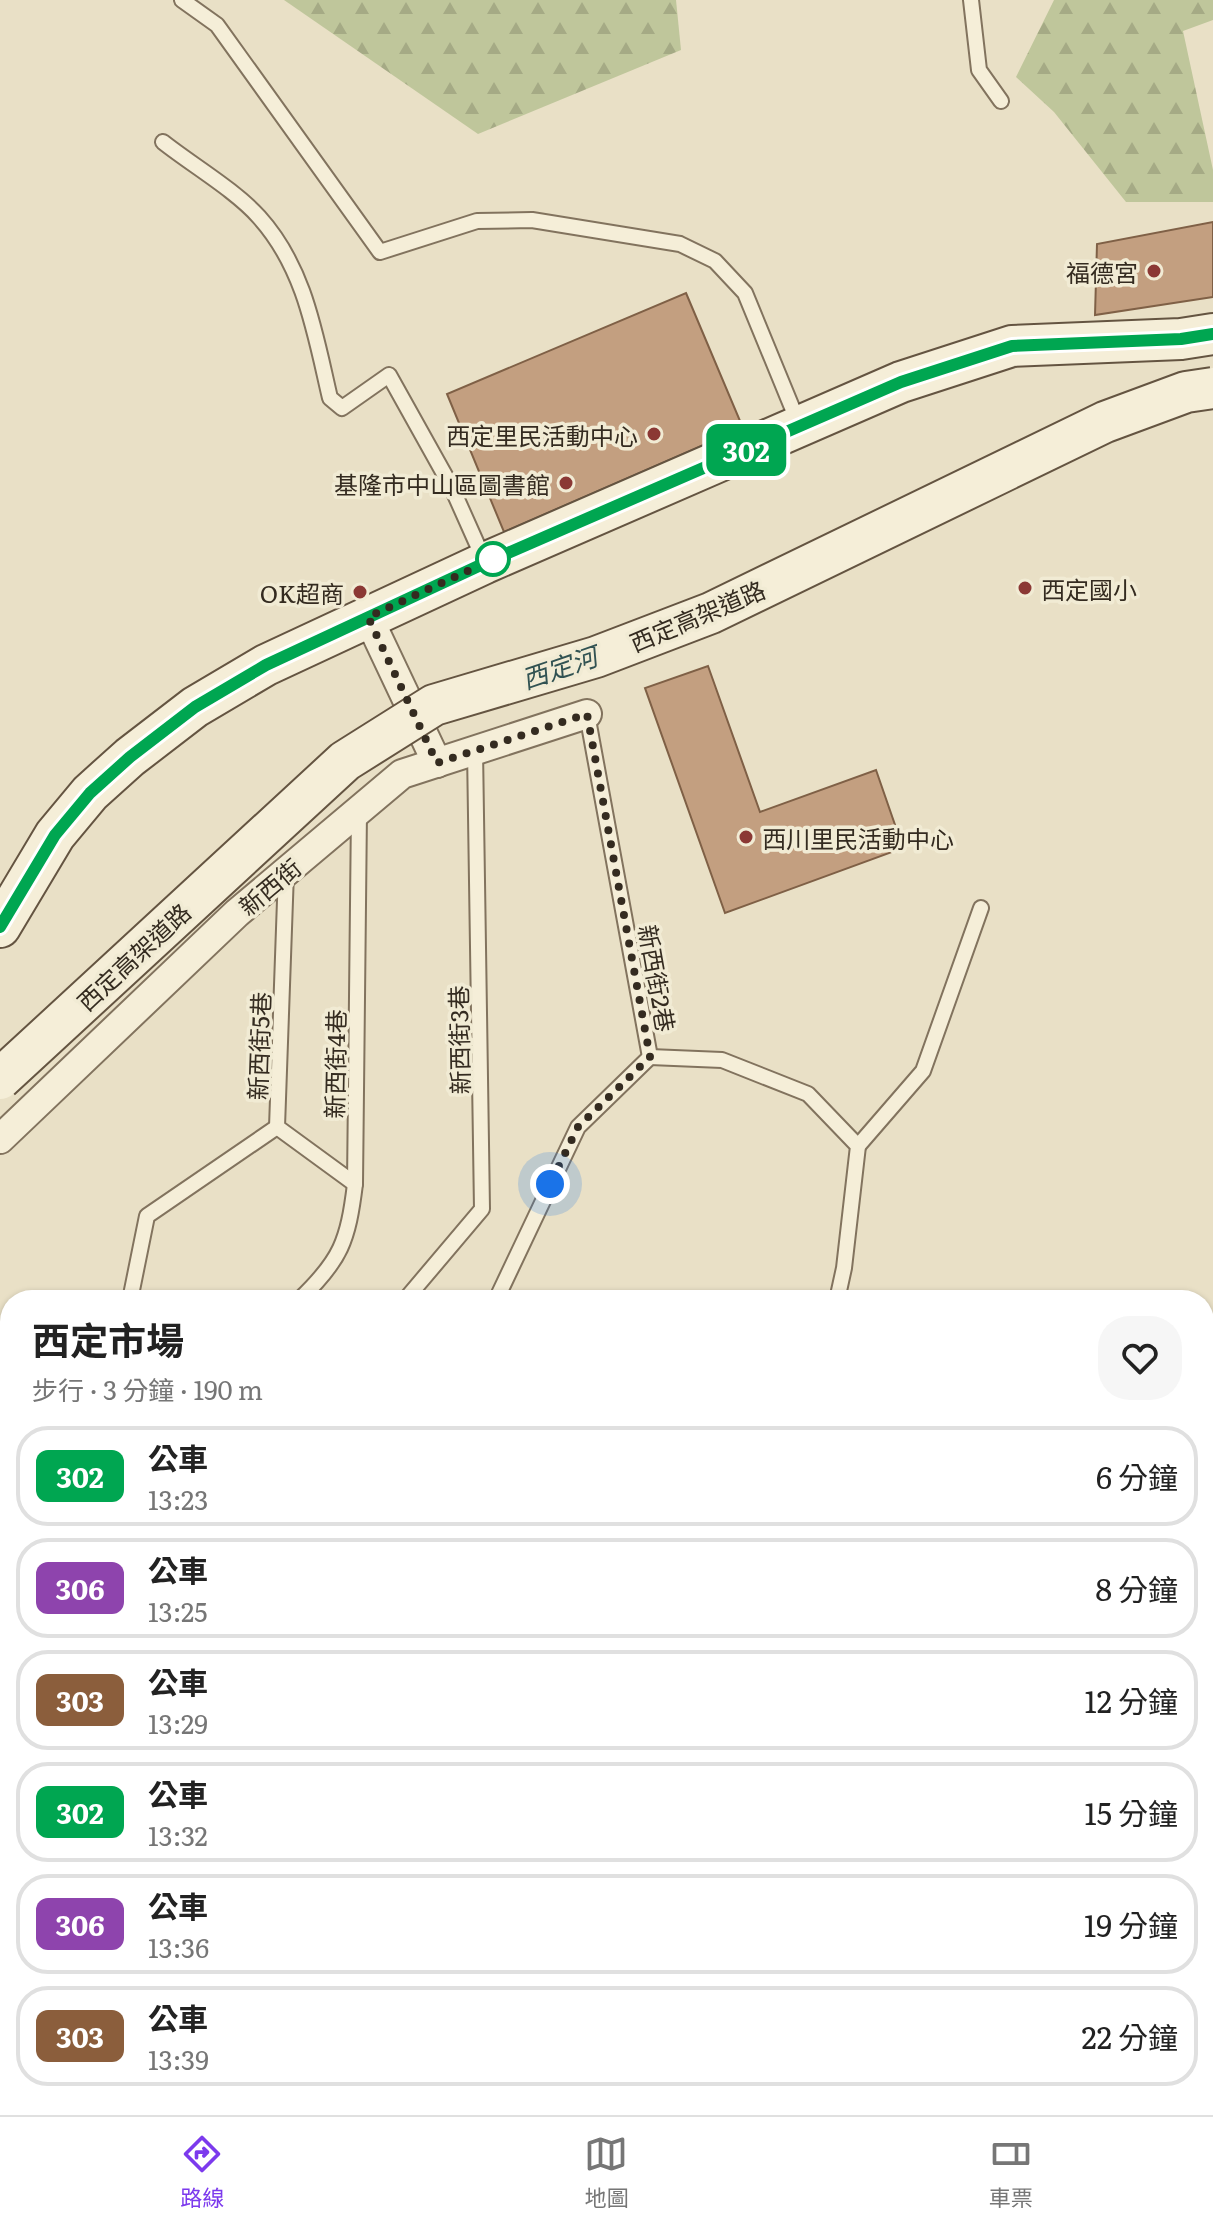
<!DOCTYPE html>
<html lang="zh-TW">
<head>
<meta charset="utf-8">
<style>
	body { margin:0; font-family:Literata,"Noto Sans TC",serif; background:#f6f6f6; color:#222; height:100vh; display:flex; flex-direction:column; font-size:30px; white-space:nowrap }
	* { box-sizing:border-box; margin:0 }
	p { font-size:26px; color:#767676 }
	.icon { flex:none; width:44px; height:44px; fill:none; stroke:currentColor; stroke-width:2; stroke-linecap:round; stroke-linejoin:round }
	.map { position:relative; flex:1; overflow:hidden }
	.drawer { position:absolute; left:0px; top:1290px; width:1214px; height:826px; display:flex; flex-direction:column; background:#fff; border-radius:32px 32px 0 0; box-shadow:0 2px 6px #0004 }
	.drawer>* { flex:none }
	.badge { padding:0 16px; border-radius:12px; font-size:28px; line-height:52px }
	.you { position:absolute; width:40px; height:40px; margin:-20px; border:6px solid #fff; border-radius:50%; background:#1a73e8; box-shadow:0 0 0 12px #1a73e833 }
	.map>.badge { position:absolute; translate:-50% -50%; box-shadow:0 0 0 4px #fff }
	.round { display:grid; place-items:center; flex:none; width:84px; height:84px; border-radius:32px; background:#f6f6f6 }
	.overview { display:flex; align-items:center; justify-content:space-between; height:136px; padding:0 32px }
	h1 { font-size:38px; font-weight:700; line-height:60px }
	ul { padding:0; list-style:none }
	li { display:flex; align-items:center; gap:24px; height:100px; margin:0 16px 12px; padding:0 16px; border:4px solid #e0e0e0; border-radius:32px }
	li div { flex:1 }
	li b { display:block; font-size:30px }
	li em { font-style:normal }
	li .badge { min-width:88px; font-weight:700; text-align:center }
	.tabs { display:flex; justify-content:space-around; align-items:center; height:112px; border-top:2px solid #e0e0e0; background:#fff; font-size:22px; color:#767676 }
	.tabs a { display:grid; justify-items:center; gap:4px }
	.tabs .current { color:#7c3aed }
	.map>svg:first-child { display:block }
	.forest { fill:url(#forest-firs) }
	.pitch { fill:#bfc69b }
	.building { fill:#c39f80; stroke:#7f6046; stroke-width:2 }
	.lines { fill:none; stroke-linecap:round; stroke-linejoin:round }
	.lane-casing { stroke:#82735e; stroke-width:18 }
	.street-casing { stroke:#82735e; stroke-width:32 }
	.secondary-casing { stroke:#645441; stroke-width:44 }
	.lane { stroke:#f5eed8; stroke-width:14 }
	.street { stroke:#f5eed8; stroke-width:28 }
	.secondary { stroke:#f5eed8; stroke-width:40 }
	.secondary-bridge-casing { stroke:#645441; stroke-width:44; stroke-linecap:butt }
	.secondary-bridge { stroke:#f5eed8; stroke-width:40 }
	.line-casing { stroke:#fff; stroke-width:18 }
	.line { stroke:#00a651; stroke-width:12 }
	.walk { stroke:#342b20; stroke-width:8; stroke-dasharray:0 14.4 }
	.poi-dot { fill:#8b3834; stroke:#f1ebd4; stroke-width:3 }
	.stop-dot { fill:#fff; stroke:#00a651; stroke-width:4 }
	.labels { text-anchor:middle; dominant-baseline:central; stroke-width:7; stroke-linejoin:round; paint-order:stroke }
	.poi-label { font-size:24px; fill:#342b20; stroke:#f1ebd4; text-anchor:end }
	.street-label { font-size:24px; fill:#342b20; stroke:#f1ebd4 }
	.water-label { font-size:26px; font-style:italic; fill:#315252; stroke:#f1ebd4 }
</style>
</head>
<body>
<div class="map">
<svg width="1213" height="2115" viewBox="0 0 1213 2115">
	<defs>
		<pattern id="forest-firs" width="22" height="20" patternUnits="userSpaceOnUse" patternTransform="scale(2)"><rect width="22" height="20" fill="#bfc69b"/><path d="M5 1l3.5 6h-7zM16 11l3.5 6h-7z" fill="#a5aa85"/></pattern>
	</defs>
	<rect width="100%" height="100%" fill="#e9e0c6"/>
	<g class="forest">
		<polygon points="284,0 676,0 681,50 478,134"/>
		<polygon points="1054,0 1213,0 1213,20 1183,31 1213,170 1213,202 1126,202 1054,112 1016,77"/>
	</g>
	<g class="pitch">
		<polygon points="1213,1319 1213,1491 1204,1493 1204,1320"/>
		<polygon points="1213,2089 1213,2115 1093,2115 1135,2106 1204,2106 1204,2091"/>
	</g>
	<g class="building">
		<polygon points="1213,222 1213,297 1095,315 1097,244"/>
		<polygon points="686,293 743,428 504,532 447,394"/>
		<polygon points="708,666 760,812 876,770 903,848 725,913 645,688"/>
		<polygon points="1213,1613 1213,1682 1204,1684 1204,1615"/>
		<polygon points="1213,1818 1213,1872 1204,1873 1204,1820"/>
		<polygon points="10,1838 10,1890 0,1892 0,1840"/>
	</g>
	<g class="lines">
		<defs>
			<g id="lane">
				<polyline points="182,0 217,25 380,252 477,221 532,220 680,244 715,261 745,293 798,422"/>
				<polyline points="971,0 979,70 1001,101"/>
				<path d="M163 142C192 165 235 190 259 217 305 268 315 334 330 398L342 408 389 375 452 488 485 562"/>
				<polyline points="587,714 650,1057"/>
				<polyline points="286,872 277,1127 355,1184"/>
				<polyline points="650,1057 722,1060 808,1094 858,1146 844,1268 837,1300"/>
				<polyline points="858,1146 923,1071 981,908"/>
				<polyline points="130,1300 147,1216 277,1127"/>
				<path d="M299 1300C341 1260 348 1241 355 1184L359 811"/>
				<polyline points="405,1300 482,1209 475,750"/>
				<polyline points="496,1300 578,1127 650,1057"/>
				<polyline points="0,1591 10,1592"/>
				<polyline points="0,1804 10,1797"/>
				<polyline points="290,2106 308,2115"/>
				<polyline points="548,2106 556,2115"/>
				<polyline points="752,2106 754,2115"/>
				<polyline points="105,2115 117,2106"/>
				<polyline points="817,2115 826,2106"/>
			</g>
			<g id="street">
				<polyline points="368,617 437,763"/>
				<polyline points="0,1139 237,913 402,774 587,714"/>
			</g>
			<polyline id="secondary" points="0,927 55,835 90,793 130,757 195,707 266,665 485,563 901,382 1012,346 1181,339 1213,334"/>
		</defs>
		<use href="#lane" class="lane-casing"/>
		<use href="#street" class="street-casing"/>
		<use href="#secondary" class="secondary-casing"/>
		<use href="#lane" class="lane"/>
		<use href="#street" class="street"/>
		<use href="#secondary" class="secondary"/>
		<defs>
			<polyline id="secondary-bridge" points="0,1079 345,761 434,705 596,657 711,613 1105,422 1186,392 1213,388"/>
		</defs>
		<use href="#secondary-bridge" class="secondary-bridge-casing"/>
		<use href="#secondary-bridge" class="secondary-bridge"/>
	</g>
	<g class="lines">
		<defs>
			<polyline id="line" points="0,927 55,835 90,793 130,757 195,707 266,665 485,563 901,382 1012,346 1181,339 1213,334"/>
		</defs>
		<use href="#line" class="line-casing"/>
		<use href="#line" class="line"/>
		<polyline class="walk" points="493,559 500,556 368,617 437,763 587,714 650,1057 578,1127 550,1184"/>
	</g>
	<g class="poi-dot">
		<circle cx="1154" cy="271" r="8"/>
		<circle cx="654" cy="434" r="8"/>
		<circle cx="566" cy="483" r="8"/>
		<circle cx="1025" cy="588" r="8"/>
		<circle cx="360" cy="592" r="8"/>
		<circle cx="746" cy="837" r="8"/>
	</g>
	<circle class="stop-dot" cx="493" cy="559" r="16"/>
	<g class="labels">
		<g class="poi-label">
			<text x="1138" y="271">福德宮</text>
			<text x="638" y="434">西定里民活動中心</text>
			<text x="550" y="483">基隆市中山區圖書館</text>
			<text x="1041" y="588" text-anchor="start">西定國小</text>
			<text x="344" y="592">OK超商</text>
			<text x="762" y="837" text-anchor="start">西川里民活動中心</text>
		</g>
		<g class="street-label">
			<text transform="translate(697 615) rotate(-23)">西定高架道路</text>
			<text transform="translate(269 886) rotate(-40)">新西街</text>
			<text transform="translate(133 956) rotate(-43)">西定高架道路</text>
			<text transform="translate(658 978) rotate(80)">新西街2巷</text>
			<text transform="translate(458 1040) rotate(-91)">新西街3巷</text>
			<text transform="translate(258 1046) rotate(-88)">新西街5巷</text>
			<text transform="translate(334 1064) rotate(-89)">新西街4巷</text>
		</g>
		<g class="water-label">
			<text transform="translate(559 666) rotate(-19)">西定河</text>
		</g>
	</g>
</svg>
<div class="you" style="left:550px;top:1184px"></div>
<b class="badge" style="left:746px;top:450px;background:#00a651;color:#fff">302</b>
<section class="drawer">
<div class="overview"><div><h1>西定市場</h1><p>步行 · 3 分鐘 · 190 m</p></div><a class="round"><svg class="icon" aria-label="heart" viewBox="0 0 24 24"><path d="M12 20l-8-8c-3-5 5-10 8-4 3-6 11-1 8 4z"/></svg></a></div>
<ul>
<li><span class="badge" style="background:#00a651;color:#fff">302</span><div><b>公車</b><p>13:23</p></div><em>6 分鐘</em></li>
<li><span class="badge" style="background:#8e44ad;color:#fff">306</span><div><b>公車</b><p>13:25</p></div><em>8 分鐘</em></li>
<li><span class="badge" style="background:#8b5e3c;color:#fff">303</span><div><b>公車</b><p>13:29</p></div><em>12 分鐘</em></li>
<li><span class="badge" style="background:#00a651;color:#fff">302</span><div><b>公車</b><p>13:32</p></div><em>15 分鐘</em></li>
<li><span class="badge" style="background:#8e44ad;color:#fff">306</span><div><b>公車</b><p>13:36</p></div><em>19 分鐘</em></li>
<li><span class="badge" style="background:#8b5e3c;color:#fff">303</span><div><b>公車</b><p>13:39</p></div><em>22 分鐘</em></li>
</ul>
</section>
</div>
<nav class="tabs">
<a class="current"><svg class="icon" aria-label="directions" viewBox="0 0 24 24"><path d="M12 3l9 9-9 9-9-9zM9 14v-3h6M13 9l2 2-2 2"/></svg>路線</a>
<a><svg class="icon" aria-label="map" viewBox="0 0 24 24"><path d="M3 6l6-2 6 2 6-2v14l-6 2-6-2-6 2zM9 4v14M15 6v14"/></svg>地圖</a>
<a><svg class="icon" aria-label="tickets" viewBox="0 0 24 24"><path d="M3 7h18v10H3zM15 7v10"/></svg>車票</a>
</nav>
</body>
</html>
